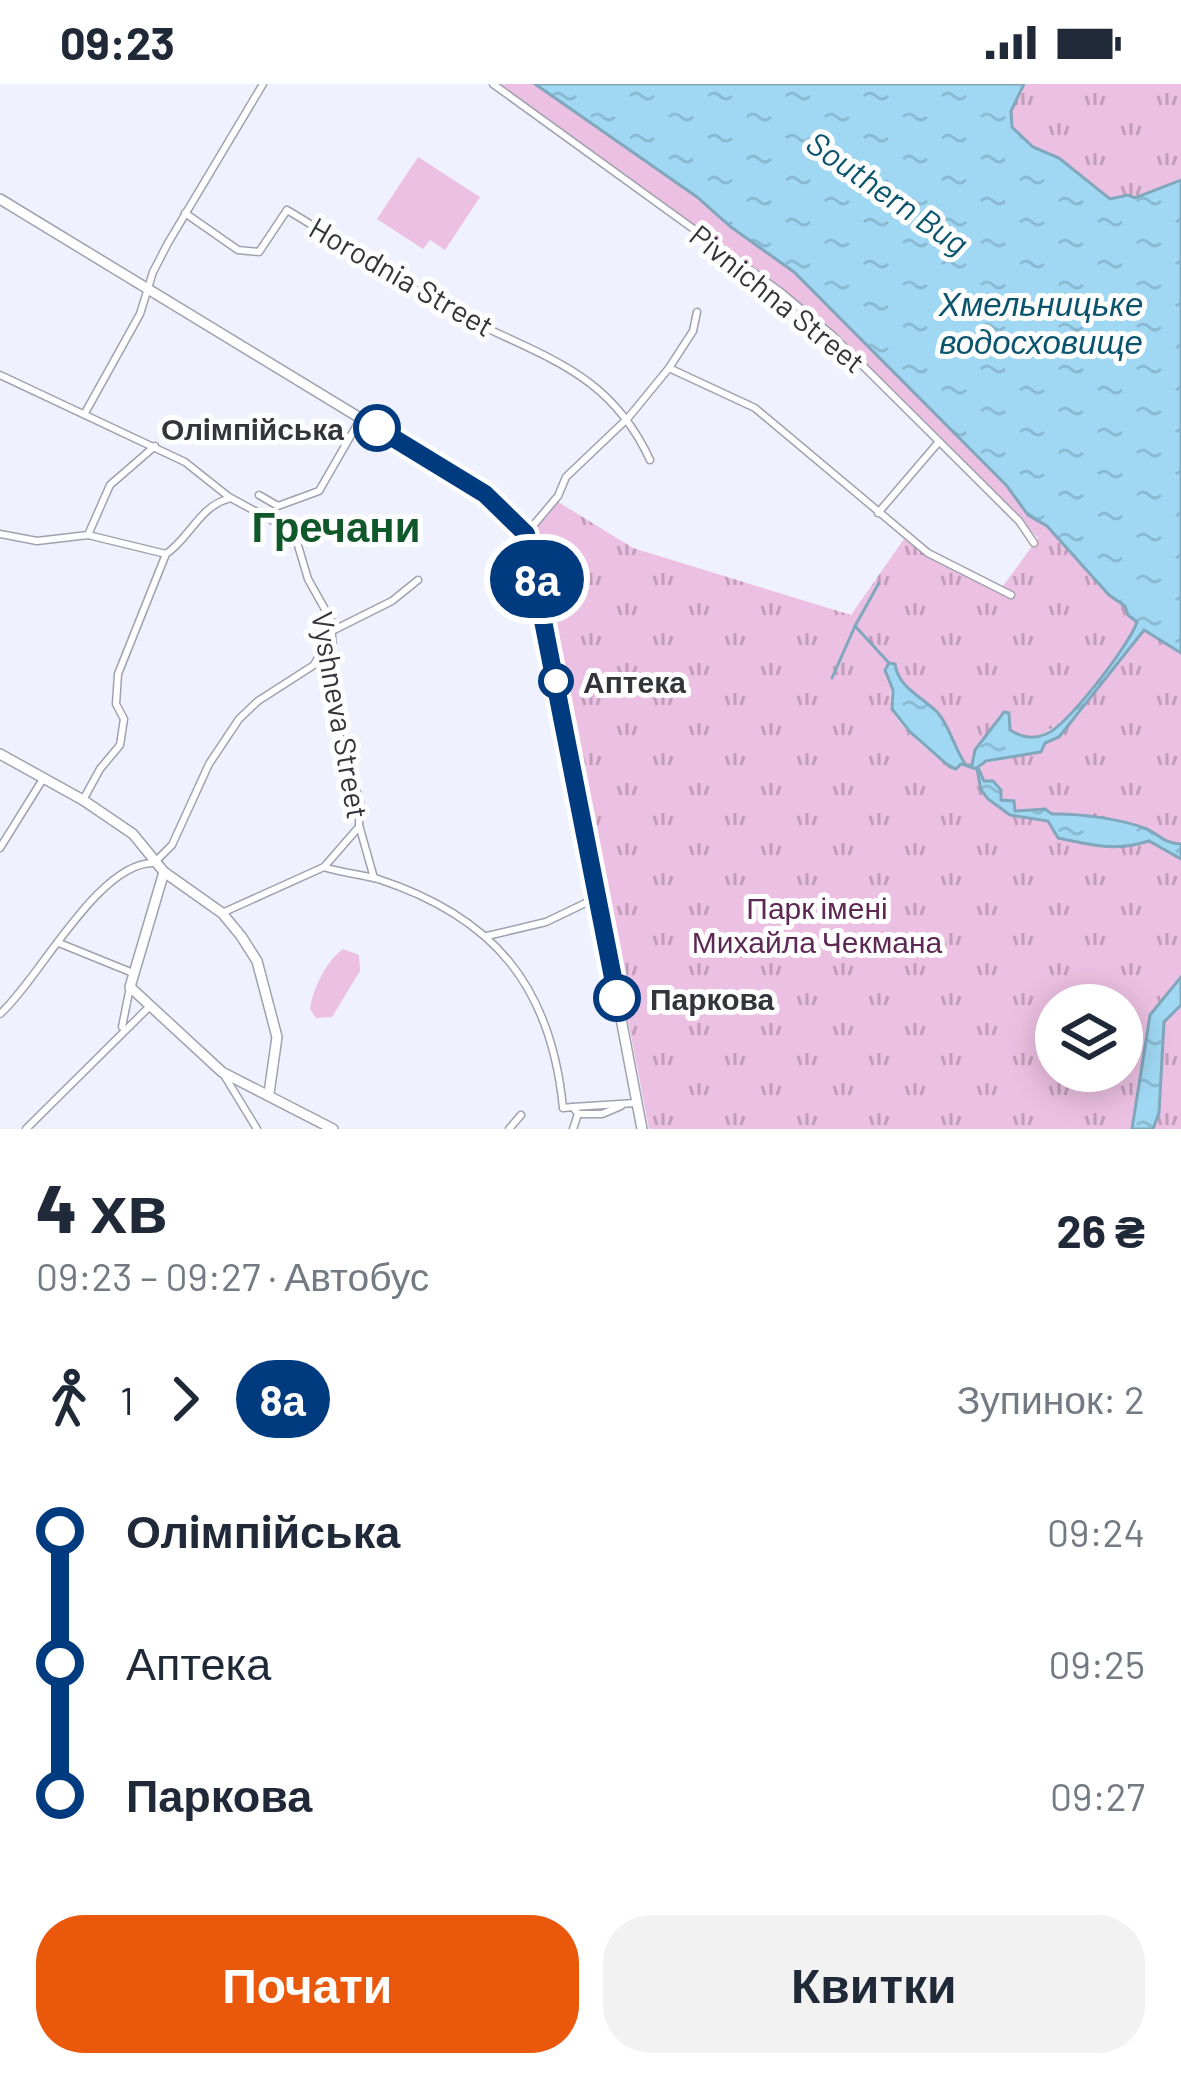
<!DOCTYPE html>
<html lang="uk">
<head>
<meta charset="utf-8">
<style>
	body { margin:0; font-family:Barlow,sans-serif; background:#f2f2f3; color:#1f2937; height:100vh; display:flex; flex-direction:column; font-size:45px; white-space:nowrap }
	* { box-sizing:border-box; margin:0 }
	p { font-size:39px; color:#747a83 }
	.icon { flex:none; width:66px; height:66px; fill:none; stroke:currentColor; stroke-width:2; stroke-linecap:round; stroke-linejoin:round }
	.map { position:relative; height:1045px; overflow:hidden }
	.sheet { display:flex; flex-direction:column; background:#fff; flex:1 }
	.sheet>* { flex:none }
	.badge { padding:0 24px; border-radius:39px; font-size:42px; line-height:78px }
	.controls { position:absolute; left:1035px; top:900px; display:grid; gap:24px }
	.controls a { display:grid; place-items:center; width:108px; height:108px; border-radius:50%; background:#fff; box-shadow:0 6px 30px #0003; font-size:60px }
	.map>.badge { position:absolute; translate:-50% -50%; box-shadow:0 0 0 6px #fff }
	.legs { display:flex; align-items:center; gap:18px; height:132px; padding:0 36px; font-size:39px }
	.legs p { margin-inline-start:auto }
	.summary { display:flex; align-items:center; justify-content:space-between; height:204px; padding:0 36px }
	h1 { font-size:66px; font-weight:800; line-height:90px }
	.primary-button { display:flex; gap:24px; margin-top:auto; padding:24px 36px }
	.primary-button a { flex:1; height:138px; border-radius:48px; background:#ea580c; color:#fff; font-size:48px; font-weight:800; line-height:138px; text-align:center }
	.primary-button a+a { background:#f2f2f3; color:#1f2937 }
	ul { padding:0 36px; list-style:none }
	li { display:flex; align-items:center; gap:42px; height:132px; font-size:45px }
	li i { display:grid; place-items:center; width:18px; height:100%; margin:0 15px; background:currentColor }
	li i::after { content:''; width:30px; height:30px; margin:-15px; border:9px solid; border-radius:50%; background:#fff }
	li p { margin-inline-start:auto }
	li:first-child i { background:linear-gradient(#0000 50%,currentColor 0) }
	li:last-child i { background:linear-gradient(currentColor 50%,#0000 0) }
	.status { display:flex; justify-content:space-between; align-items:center; height:84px; padding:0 60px; background:#fff; direction:ltr }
	.status svg { height:33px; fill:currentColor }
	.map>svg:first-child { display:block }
	.grass { fill:#ecc0e2 }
	.park { fill:url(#park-tufts); fill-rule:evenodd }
	.water { fill:url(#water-ripples); stroke:#80a7bc; stroke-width:3 }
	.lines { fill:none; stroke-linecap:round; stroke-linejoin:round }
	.stream { stroke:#80a7bc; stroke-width:3 }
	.street-casing { stroke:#a0a1ae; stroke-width:9 }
	.secondary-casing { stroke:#a0a1ae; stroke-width:12 }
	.street { stroke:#fff; stroke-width:6 }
	.secondary { stroke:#fff; stroke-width:9 }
	.line-1-casing { stroke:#fff; stroke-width:27 }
	.line-1 { stroke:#003b80; stroke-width:18 }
	.stop-1-dot { fill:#fff; stroke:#003b80; stroke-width:6 }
	.labels { text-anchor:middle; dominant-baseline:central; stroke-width:10; stroke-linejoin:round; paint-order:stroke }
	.street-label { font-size:30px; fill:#34353a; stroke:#fff }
	.stop-label { font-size:30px; font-weight:bold; fill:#34353a; stroke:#fff; text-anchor:start }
	.park-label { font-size:30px; fill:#5d2854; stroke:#fff }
	.water-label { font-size:33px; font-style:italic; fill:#0a546e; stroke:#fff }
	.district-label { font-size:42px; font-weight:bold; fill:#10572a; stroke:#fff }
</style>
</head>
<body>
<div class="status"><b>09:23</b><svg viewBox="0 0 49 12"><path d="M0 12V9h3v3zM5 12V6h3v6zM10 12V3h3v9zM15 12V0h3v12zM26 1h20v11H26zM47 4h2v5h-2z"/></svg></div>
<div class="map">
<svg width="1181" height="1045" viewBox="0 0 1181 1045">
	<defs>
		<pattern id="park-tufts" width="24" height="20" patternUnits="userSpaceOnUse" patternTransform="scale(3)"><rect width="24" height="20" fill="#ecc0e2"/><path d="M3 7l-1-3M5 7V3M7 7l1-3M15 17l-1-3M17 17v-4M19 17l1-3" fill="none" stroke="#c09db8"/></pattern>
		<pattern id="water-ripples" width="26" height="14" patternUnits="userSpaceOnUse" patternTransform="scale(3)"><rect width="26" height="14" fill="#a0d8f3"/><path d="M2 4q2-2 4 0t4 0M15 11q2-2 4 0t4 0" fill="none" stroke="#8abad1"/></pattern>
	</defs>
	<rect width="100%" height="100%" fill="#f0f1fe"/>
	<g class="grass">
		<polygon points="498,0 535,0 697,113 731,143 794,188 1007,402 1028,431 1047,442 1038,454 834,249 783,207"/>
		<polygon points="418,73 480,113 445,166 430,156 423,165 377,135"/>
		<path d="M343 865 359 871 360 887 332 933 316 934 310 925C312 906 327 876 343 865Z"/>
	</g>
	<g class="park">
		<polygon points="1024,0 1181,0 1181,96 1135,114 1127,111 1110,115 1048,68 1033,63 1012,43 1011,27"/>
		<path d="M555 416 633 464 851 531 904 455 926 472 1003 502 1047 442 1109 511 1125 522 1137 542C1116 570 1057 669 1018 651 1008 647 1007 637 1000 630L975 666 972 681 979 688C983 731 1015 726 1048 737L1058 754C1092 761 1116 769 1149 757L1181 775V893L1150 931 1132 1045H649L543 494 529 447ZM895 587 923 620 942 634 964 679 956 685C940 678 897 643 892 625 889 615 891 596 895 587ZM1056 921H1122V987H1056Z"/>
		<path d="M1144 545 1181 569V760C1165 760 1160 751 1147 745 1122 735 1078 729 1052 730L1045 725 1015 727 1000 715 1001 706 983 697 980 680 1038 669Z"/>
		<polygon points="1181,921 1181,1045 1153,1045 1159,1029 1164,938"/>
	</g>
	<g class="water">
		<path d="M535 0H1024L1011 27 1012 43 1033 63 1059 74 1110 115 1128 111 1135 114 1181 96V569L1144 546 1059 653 1045 659 1041 668 986 677 978 683 984 697H993L1001 706V716L1014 717 1015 727 1045 725 1052 730C1078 729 1122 735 1147 745 1160 751 1165 760 1181 760V775L1149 757C1115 768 1093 761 1058 754L1048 737 1010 731 988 715 981 706 977 685 961 680 956 685 950 683 910 648 892 625 893 606 885 586 889 579 895 580C898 604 923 613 938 629 950 643 955 666 966 681H972L975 666 1004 628 1009 629 1010 646C1021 653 1033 656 1046 650 1068 641 1130 560 1137 538L1128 531 1125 522 1109 511 1047 442 1028 431 1007 402 794 188 731 143 697 113Z"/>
		<polygon points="1181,893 1181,921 1164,938 1159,1029 1153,1045 1132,1045 1150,931"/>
	</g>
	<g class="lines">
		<g class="stream">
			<polyline points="879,499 855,542 889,579"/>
			<polyline points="832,594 855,542"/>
		</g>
		<defs>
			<g id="street">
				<polyline points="493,0 782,209 832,251 1019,437 1034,459"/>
				<path d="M185 129 238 166 259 168 287 126C348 162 408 205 472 237 549 275 611 291 650 376"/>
				<polyline points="669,284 755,324 928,469 1011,511"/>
				<polyline points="0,291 185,378 229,413 294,448 308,495 331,536 338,647 360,718 359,741 374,794"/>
				<polyline points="85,329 140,230 153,188 168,159 263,0"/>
				<polyline points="259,411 278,422 319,407 361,334"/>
				<polyline points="878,429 937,360"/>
				<path d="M0 450 37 457 88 451 166 470C189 455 200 422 228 415"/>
				<polyline points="526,450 558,412 566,393 628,334 669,284 693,247 697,228"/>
				<polyline points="88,451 110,401 155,362"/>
				<polyline points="83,716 100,685 120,661 124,635 116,620 118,590 166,470"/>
				<polyline points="0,764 43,695"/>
				<path d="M324 783C341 789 360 790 378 795 494 833 551 902 563 1024L573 1023 578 1030 573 1045"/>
				<polyline points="222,829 324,783 358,744"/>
				<polyline points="487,852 546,838 596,814"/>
				<polyline points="59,859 133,889"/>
				<path d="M0 930C40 894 98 778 154 779L172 761 209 680 239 635 258 617 314 581 332 547 392 517 418 496"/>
				<polyline points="122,943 130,903"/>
				<polyline points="224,991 257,1045"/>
				<polyline points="573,1023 635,1019"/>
				<polyline points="578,1030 602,1030 621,1022"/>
				<polyline points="26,1045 150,922"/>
				<polyline points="509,1045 521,1031"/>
			</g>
			<g id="secondary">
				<polyline points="0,115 485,410 521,443 533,472 642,1045"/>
				<polyline points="0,670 83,716 133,750 164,788 222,829 241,852 257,877 277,953 269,1009"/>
				<polyline points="164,788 130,903 222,988 333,1045"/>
			</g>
		</defs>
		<use href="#street" class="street-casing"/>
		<use href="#secondary" class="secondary-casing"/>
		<use href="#street" class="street"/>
		<use href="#secondary" class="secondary"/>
	</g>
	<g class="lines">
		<defs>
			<polyline id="line-1" points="377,344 485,410 526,450 617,914"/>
		</defs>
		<use href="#line-1" class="line-1-casing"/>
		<use href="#line-1" class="line-1"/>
	</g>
	<g class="stop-1-dot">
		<circle cx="377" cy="344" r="21"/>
		<circle cx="556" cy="597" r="15"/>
		<circle cx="617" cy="914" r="21"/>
	</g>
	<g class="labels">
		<g class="street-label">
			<text transform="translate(402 192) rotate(30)">Horodnia Street</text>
			<text transform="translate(778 214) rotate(39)">Pivnichna Street</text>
			<text transform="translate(341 631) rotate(80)">Vyshneva Street</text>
		</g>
		<g class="stop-label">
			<text x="344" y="344" text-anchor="end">Олiмпiйська</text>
			<text x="583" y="597">Аптека</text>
			<text x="650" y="914">Паркова</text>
		</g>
		<g class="park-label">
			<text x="817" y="823">Парк імені<tspan x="817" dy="34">Михайла Чекмана</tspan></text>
		</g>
		<g class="water-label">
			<text transform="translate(888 108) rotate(35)">Southern Bug</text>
			<text x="1041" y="219">Хмельницьке<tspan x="1041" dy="38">водосховище</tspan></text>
		</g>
		<g class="district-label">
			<text x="336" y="441">Гречани</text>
		</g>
	</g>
</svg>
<div class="controls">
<a><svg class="icon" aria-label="layers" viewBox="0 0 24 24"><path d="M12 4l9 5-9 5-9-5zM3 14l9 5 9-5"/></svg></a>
</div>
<b class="badge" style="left:537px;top:495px;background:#003b80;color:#fff">8а</b>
</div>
<section class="sheet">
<div class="summary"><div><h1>4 хв</h1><p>09:23 – 09:27 · Автобус</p></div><b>26 ₴</b></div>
<div class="legs"><svg class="icon" aria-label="walk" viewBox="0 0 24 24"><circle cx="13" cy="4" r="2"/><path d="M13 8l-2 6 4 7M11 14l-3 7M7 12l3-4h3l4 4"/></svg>1<svg class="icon" aria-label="forward" viewBox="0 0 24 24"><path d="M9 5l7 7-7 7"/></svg><b class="badge" style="background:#003b80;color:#fff">8а</b><p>Зупинок: 2</p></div>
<ul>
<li><i style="color:#003b80"></i><b>Олiмпiйська</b><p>09:24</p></li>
<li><i style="color:#003b80"></i><span>Аптека</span><p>09:25</p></li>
<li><i style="color:#003b80"></i><b>Паркова</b><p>09:27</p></li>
</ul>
<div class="primary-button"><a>Почати</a><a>Квитки</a></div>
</section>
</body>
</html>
